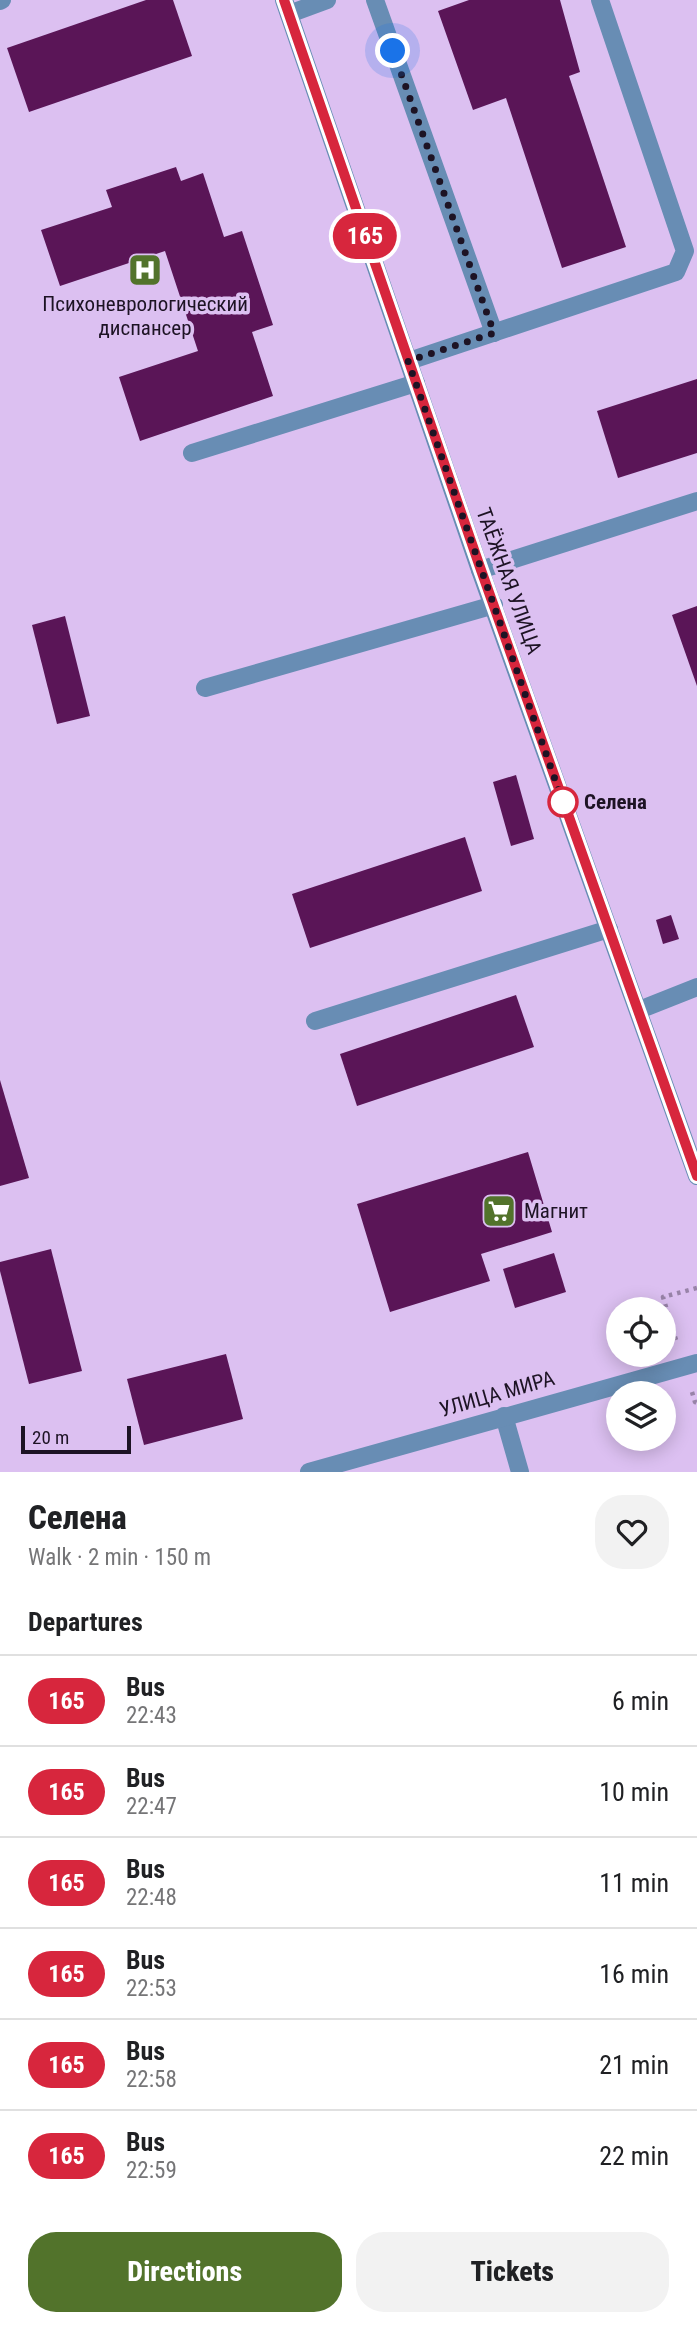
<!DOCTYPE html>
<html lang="en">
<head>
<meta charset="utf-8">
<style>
	body { margin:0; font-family:"Roboto Condensed",sans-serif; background:#f2f2f2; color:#202124; height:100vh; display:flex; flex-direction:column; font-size:26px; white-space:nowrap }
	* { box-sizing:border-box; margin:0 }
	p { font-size:23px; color:#757577 }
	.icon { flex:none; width:38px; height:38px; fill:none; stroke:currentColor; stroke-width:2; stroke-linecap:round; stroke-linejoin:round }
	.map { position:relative; height:1472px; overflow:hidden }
	.details { display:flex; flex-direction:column; background:#fff; flex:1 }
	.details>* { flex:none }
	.badge { padding:0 14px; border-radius:23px; font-size:24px; line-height:46px }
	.buttons { position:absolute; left:606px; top:1297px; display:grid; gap:14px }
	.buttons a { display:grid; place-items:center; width:70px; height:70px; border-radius:50%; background:#fff; box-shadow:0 4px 18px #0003; font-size:35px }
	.scale { position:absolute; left:21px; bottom:18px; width:110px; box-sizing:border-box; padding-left:7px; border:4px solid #1d1324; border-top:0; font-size:19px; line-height:24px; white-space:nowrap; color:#1d1324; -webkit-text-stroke:5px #dcc0f1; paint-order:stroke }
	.you { position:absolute; width:35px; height:35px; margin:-18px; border:5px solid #fff; border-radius:50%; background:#1a73e8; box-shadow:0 0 0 10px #1a73e833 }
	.map>.badge { position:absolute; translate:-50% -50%; box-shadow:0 0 0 4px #fff }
	h2 { padding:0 28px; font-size:26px; line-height:63px }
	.round { display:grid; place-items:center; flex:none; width:74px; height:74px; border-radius:28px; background:#f2f2f2 }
	.headline { display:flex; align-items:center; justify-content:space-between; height:119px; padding:0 28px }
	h1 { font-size:33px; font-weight:800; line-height:52px }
	.button { display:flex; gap:14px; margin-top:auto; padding:14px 28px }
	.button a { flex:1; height:80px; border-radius:28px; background:#52732b; color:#fff; font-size:28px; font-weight:800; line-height:80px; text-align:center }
	.button a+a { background:#f2f2f2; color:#202124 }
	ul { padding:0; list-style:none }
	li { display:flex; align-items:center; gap:21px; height:91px; padding:0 28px; border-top:2px solid #e0e0e0 }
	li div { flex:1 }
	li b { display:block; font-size:26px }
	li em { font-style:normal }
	li .badge { min-width:77px; font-weight:700; text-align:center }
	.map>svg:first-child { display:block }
	.building { fill:#5a1557 }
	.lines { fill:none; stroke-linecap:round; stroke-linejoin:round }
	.path { stroke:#9883a8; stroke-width:4.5; stroke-dasharray:3.5 5; stroke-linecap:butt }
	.minor { stroke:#688db4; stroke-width:18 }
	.line-casing { stroke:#fff; stroke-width:16 }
	.line { stroke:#d7263d; stroke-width:10 }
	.walk { stroke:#1d1324; stroke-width:7; stroke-dasharray:0 12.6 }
	.stop-dot { fill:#fff; stroke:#d7263d; stroke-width:3.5 }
	.labels { text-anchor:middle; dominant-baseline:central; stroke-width:7; stroke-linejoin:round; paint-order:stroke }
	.poi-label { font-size:21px; fill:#1d1324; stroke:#dcc0f1 }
	.street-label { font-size:21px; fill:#1d1324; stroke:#dcc0f1 }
	.stop-label { font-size:21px; font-weight:bold; fill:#1d1324; stroke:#dcc0f1; text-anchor:start }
</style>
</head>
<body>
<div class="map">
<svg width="697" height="1472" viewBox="0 0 697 1472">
	<rect width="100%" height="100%" fill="#dcc0f1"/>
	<g class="building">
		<polygon points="146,0 173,0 192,56 29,112 7,48"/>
		<polygon points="469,0 560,0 580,72 569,76 626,247 562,268 506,98 473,110 438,11"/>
		<polygon points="176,167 181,181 203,173 224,237 242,231 273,325 252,332 273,396 140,441 119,377 198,351 165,251 60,286 41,230 112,207 106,190"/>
		<polygon points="697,379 697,453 618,478 597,411"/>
		<polygon points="697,606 697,686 672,615"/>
		<polygon points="65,616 90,716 57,724 32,625"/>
		<polygon points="516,775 534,839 511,846 493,782"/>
		<polygon points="465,837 482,891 310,948 292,894"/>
		<polygon points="671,915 679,939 663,944 656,920"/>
		<polygon points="516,995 534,1047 357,1106 340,1054"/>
		<polygon points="0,1080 29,1178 0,1186"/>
		<polygon points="528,1152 552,1232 481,1254 490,1281 390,1312 357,1204"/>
		<polygon points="51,1249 82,1371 29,1384 0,1271 0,1262"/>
		<polygon points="554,1253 566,1292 515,1308 503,1269"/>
		<polygon points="226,1354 243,1419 144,1445 127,1379"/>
	</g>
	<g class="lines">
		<g class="path">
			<polyline points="676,1340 663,1297 697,1288"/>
			<polyline points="692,1392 695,1402 697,1403"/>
		</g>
		<g class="minor">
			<polyline points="284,0 480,570 697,1176"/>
			<polyline points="375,0 494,333"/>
			<polyline points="0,1 2,0"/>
			<polyline points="289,14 327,0"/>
			<polyline points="409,361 676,272 685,251 600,0"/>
			<polyline points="192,453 416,383"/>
			<polyline points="480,570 697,501"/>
			<polyline points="205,688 494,605"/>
			<polyline points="639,1010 697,987"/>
			<polyline points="315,1021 609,929"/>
			<polyline points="504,1416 520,1472"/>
			<polyline points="309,1472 697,1363"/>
		</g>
	</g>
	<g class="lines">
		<defs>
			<polyline id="line" points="284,0 481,570 697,1176"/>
		</defs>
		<use href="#line" class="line-casing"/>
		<use href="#line" class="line"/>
		<polyline class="walk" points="393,51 494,333 408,361 563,802"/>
	</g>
	<defs>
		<symbol id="hospital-square" viewBox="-11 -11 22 22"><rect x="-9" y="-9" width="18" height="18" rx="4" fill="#52732b" stroke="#dcc0f1"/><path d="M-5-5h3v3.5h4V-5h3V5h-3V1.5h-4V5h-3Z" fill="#fff"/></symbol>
		<symbol id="supermarket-square" viewBox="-11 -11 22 22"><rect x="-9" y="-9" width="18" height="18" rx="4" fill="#52732b" stroke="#dcc0f1"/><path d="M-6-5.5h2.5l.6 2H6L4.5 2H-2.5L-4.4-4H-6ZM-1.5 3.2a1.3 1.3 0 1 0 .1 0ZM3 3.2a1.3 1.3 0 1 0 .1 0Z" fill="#fff"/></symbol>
	</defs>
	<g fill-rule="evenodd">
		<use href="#hospital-square" x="126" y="251" width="38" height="38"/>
		<use href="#supermarket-square" x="480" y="1192" width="38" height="38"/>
	</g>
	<circle class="stop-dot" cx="563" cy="802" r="14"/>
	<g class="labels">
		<g class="poi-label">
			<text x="145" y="304">Психоневрологический<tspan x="145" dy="24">диспансер</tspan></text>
			<text x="524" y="1211" text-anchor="start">Магнит</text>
		</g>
		<g class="street-label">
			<text transform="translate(509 581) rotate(70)">ТАЁЖНАЯ УЛИЦА</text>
			<text transform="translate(497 1394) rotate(-16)">УЛИЦА МИРА</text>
		</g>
		<g class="stop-label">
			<text x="584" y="802">Селена</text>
		</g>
	</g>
</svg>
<div class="buttons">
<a><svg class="icon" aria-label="locate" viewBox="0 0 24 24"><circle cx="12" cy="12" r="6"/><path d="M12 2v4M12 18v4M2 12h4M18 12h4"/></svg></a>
<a><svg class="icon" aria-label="layers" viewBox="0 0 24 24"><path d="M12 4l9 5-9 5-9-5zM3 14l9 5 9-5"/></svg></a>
</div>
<div class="scale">20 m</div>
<div class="you" style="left:393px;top:51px"></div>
<b class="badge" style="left:365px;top:236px;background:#d7263d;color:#fff">165</b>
</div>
<section class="details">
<div class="headline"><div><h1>Селена</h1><p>Walk · 2 min · 150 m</p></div><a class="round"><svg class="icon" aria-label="heart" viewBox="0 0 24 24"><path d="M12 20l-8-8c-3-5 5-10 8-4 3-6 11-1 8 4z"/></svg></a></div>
<h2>Departures</h2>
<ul>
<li><span class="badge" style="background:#d7263d;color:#fff">165</span><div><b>Bus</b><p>22:43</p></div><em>6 min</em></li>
<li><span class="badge" style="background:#d7263d;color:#fff">165</span><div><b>Bus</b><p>22:47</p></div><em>10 min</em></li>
<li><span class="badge" style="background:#d7263d;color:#fff">165</span><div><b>Bus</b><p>22:48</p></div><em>11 min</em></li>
<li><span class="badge" style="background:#d7263d;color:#fff">165</span><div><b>Bus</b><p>22:53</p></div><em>16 min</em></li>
<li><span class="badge" style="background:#d7263d;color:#fff">165</span><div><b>Bus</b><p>22:58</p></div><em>21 min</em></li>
<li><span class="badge" style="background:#d7263d;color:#fff">165</span><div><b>Bus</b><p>22:59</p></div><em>22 min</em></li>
</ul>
<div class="button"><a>Directions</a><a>Tickets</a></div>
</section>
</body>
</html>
